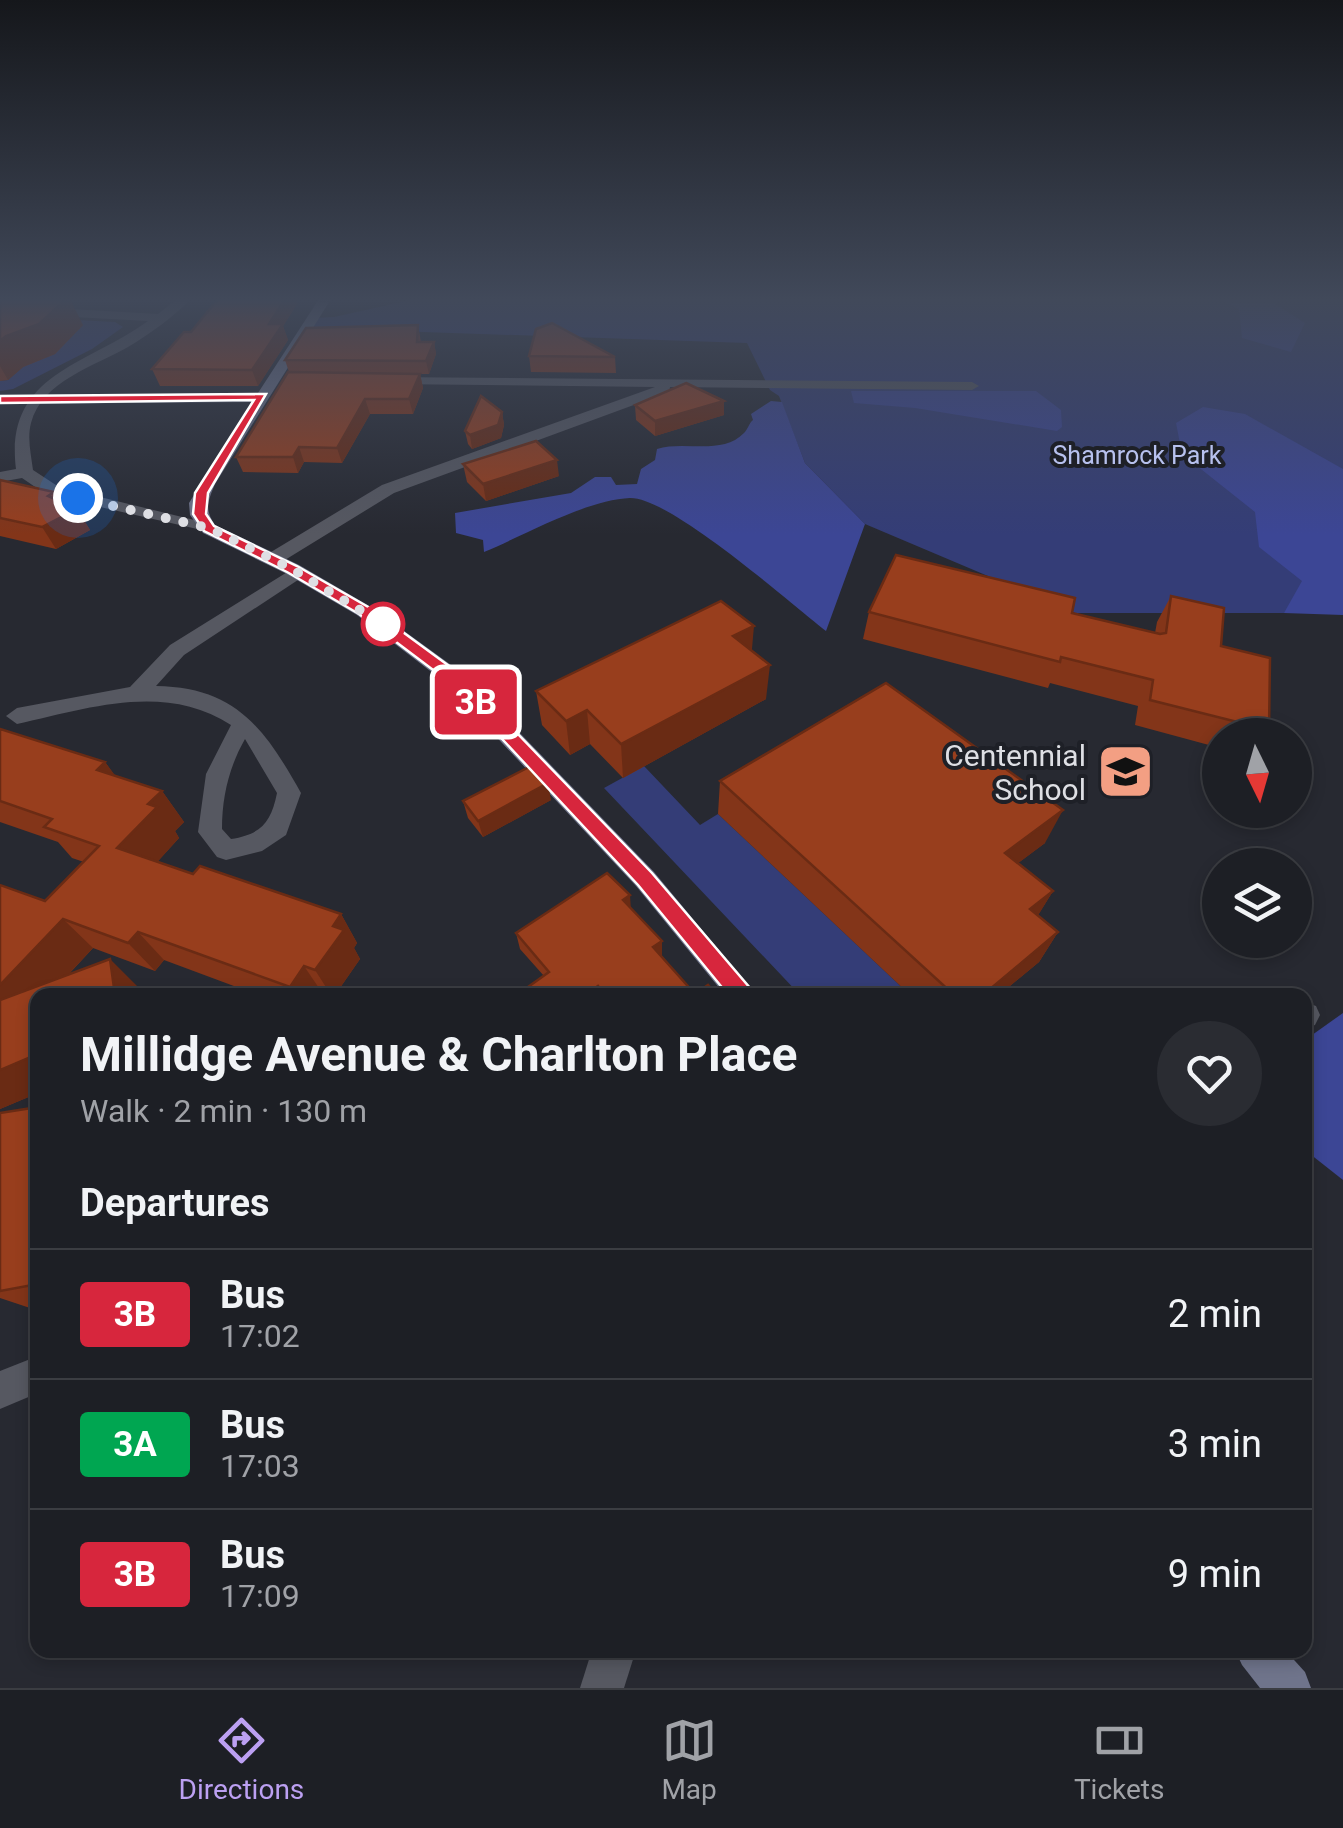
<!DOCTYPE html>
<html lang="en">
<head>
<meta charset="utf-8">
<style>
	body { margin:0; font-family:Roboto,sans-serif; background:#2a2c32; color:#f1f3f6; height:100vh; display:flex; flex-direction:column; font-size:38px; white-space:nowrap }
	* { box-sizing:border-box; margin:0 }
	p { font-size:32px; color:#a0a2a7 }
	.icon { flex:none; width:55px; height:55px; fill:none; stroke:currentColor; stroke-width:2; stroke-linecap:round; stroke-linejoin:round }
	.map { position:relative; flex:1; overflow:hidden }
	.panel { position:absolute; left:30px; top:988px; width:1282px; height:670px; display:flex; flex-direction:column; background:#1d1f25; border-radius:20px; box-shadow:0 5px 15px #0003,0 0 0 2px #3b3d42 }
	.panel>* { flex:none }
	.badge { padding:0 20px; border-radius:8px; font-size:35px; line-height:65px }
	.needle { width:65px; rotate:175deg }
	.buttons { position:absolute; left:1202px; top:718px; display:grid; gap:20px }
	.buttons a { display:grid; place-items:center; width:110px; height:110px; border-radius:50%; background:#1d1f25; box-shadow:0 5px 15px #0003,0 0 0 2px #3b3d42; font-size:50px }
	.you { position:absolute; width:50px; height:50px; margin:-25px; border:8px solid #fff; border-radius:50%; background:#1a73e8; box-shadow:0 0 0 15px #1a73e833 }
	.map>.badge { position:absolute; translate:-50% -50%; box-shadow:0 0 0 5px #fff }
	h2 { padding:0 50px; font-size:38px; line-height:90px }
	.round { display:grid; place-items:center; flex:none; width:105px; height:105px; border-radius:52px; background:#2a2c32 }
	.summary { display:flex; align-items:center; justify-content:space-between; height:170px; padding:0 50px }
	h1 { font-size:48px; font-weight:700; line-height:75px }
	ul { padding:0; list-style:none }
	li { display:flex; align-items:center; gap:30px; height:130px; padding:0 50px; border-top:2px solid #3b3d42 }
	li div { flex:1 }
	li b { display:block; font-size:38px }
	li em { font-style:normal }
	li .badge { min-width:110px; font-weight:700; text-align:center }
	.tabs { display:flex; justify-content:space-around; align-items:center; height:140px; border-top:2px solid #3b3d42; background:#1d1f25; font-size:28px; color:#a0a2a7 }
	.tabs a { display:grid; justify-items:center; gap:5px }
	.tabs .on { color:#bca0f2 }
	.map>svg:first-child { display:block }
	.green { fill:#343d77 }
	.forest { fill:#3c4695 }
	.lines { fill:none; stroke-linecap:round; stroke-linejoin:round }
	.street { fill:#565861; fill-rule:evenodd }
	.secondary { fill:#6f748b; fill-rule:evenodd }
	.wall { fill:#833519 }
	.shaded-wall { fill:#6a2b14 }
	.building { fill:#983e1d; stroke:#6a2b14; stroke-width:2.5 }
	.line { fill:#d7263d; stroke:#fff; stroke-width:2.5 }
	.walk { stroke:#dedfe4; stroke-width:10; stroke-dasharray:0 18 }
	.stop-dot { fill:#fff; stroke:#d7263d; stroke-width:5 }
	.labels { text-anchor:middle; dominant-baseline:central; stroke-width:8; stroke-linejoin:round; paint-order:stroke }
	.far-park-label { font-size:25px; fill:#b7c1ee; stroke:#1e2027 }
	.poi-label { font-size:30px; fill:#dedfe4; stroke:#1e2027; text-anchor:end }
</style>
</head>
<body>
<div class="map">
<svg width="1343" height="1688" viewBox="0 0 1343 1688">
	<rect width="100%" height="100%" fill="#272931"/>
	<g class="green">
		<polygon points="415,299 1343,299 1343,600 1284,613 1075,613 865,524 805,463 779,396 770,390 747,343 306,328 313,318 334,317"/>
		<polygon points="0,316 115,322 123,327 92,349 13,389 0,391 0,381 8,380 23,367"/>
		<polygon points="644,766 700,825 718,814 910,995 800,995 604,788"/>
	</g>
	<g class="forest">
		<polygon points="1219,299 1280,299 1275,304 1305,323 1291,352 1242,338 1239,309"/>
		<polygon points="851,391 1036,391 1061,410 1062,427 1057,431 915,408 854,403"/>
		<path d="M771 401 782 402 805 463 865 524 826 631C789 602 670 497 630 498 586 500 525 535 484 552L483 540 456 533 455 513 571 493 595 477H611L616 485 637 484 641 469 655 460 657 449C684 440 722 456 744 433 748 429 749 423 753 420L751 414Z"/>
		<polygon points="1203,407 1245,414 1343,469 1343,615 1284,613 1302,581 1259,547 1255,512 1182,454 1176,423"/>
		<polygon points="1343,1013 1343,1180 1305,1150 1305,1040"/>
	</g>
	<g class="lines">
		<g class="street">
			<path d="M177 299H191C173 317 150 334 128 347 95 366 42 381 31 423 27 438 31 454 33 470L59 487 215 525V533L47 495 22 478 0 482V472L16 469C4 374 86 366 148 321L0 313V305L158 314Z"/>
			<polygon points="383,377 972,382 979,386 972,390 670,387 669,392 394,493 280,563 266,563 266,555 382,485 655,387 388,384 381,380"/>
			<path d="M297 566 304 568V576L184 655 156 686C236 687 265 729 301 793L286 835 262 851 226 860 217 857 198 832 206 774 231 725C165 682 89 708 17 724L6 716 17 708 130 687 170 645ZM245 739 277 793C271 823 261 834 231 839L222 829C222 797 229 767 245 739Z"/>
			<polygon points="1305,1002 1316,1006 1320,1015 1315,1025 1305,1029"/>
			<polygon points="38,1356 38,1393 0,1409 0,1371"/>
			<polygon points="592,1650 636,1650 624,1688 580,1688"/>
		</g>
		<g class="secondary">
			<path d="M319 299H331L215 484C208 501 204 509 215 525L299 565 371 607 462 673 654 872 756 995H725L636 886 446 683 357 615 285 573 203 533 190 515 189 503 252 402 0 404V396L258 393Z"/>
			<polygon points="1235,1650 1285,1650 1305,1672 1311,1688 1260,1688 1242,1665"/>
		</g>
	</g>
	<g class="wall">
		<polygon points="0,299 83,325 55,354 23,367 8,380 0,381"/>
		<polygon points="297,304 283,326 288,340 258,386 160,386 152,369 191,332"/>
		<polygon points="418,325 421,342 434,342 436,354 429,374 420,374 423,388 413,414 370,414 342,463 304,462 298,473 243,472 236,457 289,372 285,360"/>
		<polygon points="529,356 615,357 616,373 531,372"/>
		<polygon points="635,405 724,415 655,436 636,420"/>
		<polygon points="502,412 504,425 501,438 472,449 468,444 465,431"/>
		<polygon points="463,464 559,476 486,501 467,482"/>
		<polygon points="0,480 54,492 59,501 77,509 90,530 56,549 0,536"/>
		<polygon points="1171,596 1221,646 1269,730 1265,735 1220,735 1220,748 1135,725 1138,706 1050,683 1048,688 863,639 869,612 1072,613 1155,633 1157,622"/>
		<polygon points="751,650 766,699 623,778 590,744 570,755 542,725 536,691"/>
		<polygon points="0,729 105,762 115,776 162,791 184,822 175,831 179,838 157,862 193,874 341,914 357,943 354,948 360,959 335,995 323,994 322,995 258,995 164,960 155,971 93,948 68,975 138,987 38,995 38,1093 0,1109 0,885 45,901 84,862 72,858 58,842 0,822"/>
		<polygon points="720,781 1045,843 1018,863 1053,891 1038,915 1058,932 1039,962 999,995 910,995 718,814"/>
		<polygon points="551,800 483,837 468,818 463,801"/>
		<polygon points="631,908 662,956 695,994 717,995 530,995 528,987 544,976 520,949 516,933"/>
		<polygon points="38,1107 38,1306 30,1308 0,1298 0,1113"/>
	</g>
	<g class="shaded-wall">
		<polygon points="66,299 70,299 83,325 55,354 23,367 8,380 0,366 0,341"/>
		<polygon points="285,299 295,299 297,304 283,326 288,340 258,386 252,370 269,324"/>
		<polygon points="434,342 436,354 429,374 426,361"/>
		<polygon points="420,374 423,388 413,414 409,399"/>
		<polygon points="365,399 370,414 342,463 337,448"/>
		<polygon points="724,401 724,415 655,436 655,421"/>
		<polygon points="502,412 504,425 501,438 472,449 470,435"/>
		<polygon points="299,447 304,462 298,473 293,457"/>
		<polygon points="557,460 559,476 486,501 483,484"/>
		<polygon points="77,509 90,530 56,549 42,527"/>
		<polygon points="754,626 751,660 733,636"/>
		<polygon points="770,665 766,699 623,778 621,744"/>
		<polygon points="587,710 590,744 570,755 566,721"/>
		<polygon points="105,762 129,794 97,770"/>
		<polygon points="548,783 551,800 483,837 478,821"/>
		<polygon points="162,791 184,822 175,831 179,838 142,879 117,848 148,804"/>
		<polygon points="1063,810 1045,843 989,885 1005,853"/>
		<polygon points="1053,891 1034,922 1030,909"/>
		<polygon points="630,895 631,911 623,900"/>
		<polygon points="341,914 357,943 354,948 360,959 335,995 331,995 315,970 333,926"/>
		<polygon points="63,919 93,948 49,995 0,1026 0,985"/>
		<polygon points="138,932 164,960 155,971 128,943"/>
		<polygon points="1058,932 1039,962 999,995 983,995"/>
		<polygon points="662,941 662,956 653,947"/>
		<polygon points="110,959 138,987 139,995 115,995"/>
		<polygon points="304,966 323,994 322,995 295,995 290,987"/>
		<polygon points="598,986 599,995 585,995"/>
		<polygon points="38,1054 38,1093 0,1109 0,1070"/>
	</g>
	<g class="building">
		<polygon points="0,299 66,299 39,324 6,336 0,341"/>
		<polygon points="218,299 285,299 269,324 283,324 252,370 152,369 184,332 191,332"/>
		<polygon points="552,323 615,357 529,356 536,329"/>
		<polygon points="418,325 417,342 434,342 426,361 285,360 306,328"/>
		<polygon points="288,372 420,374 409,399 365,399 337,448 299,447 293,457 236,457"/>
		<polygon points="686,383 724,401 655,421 635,405"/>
		<polygon points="481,396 502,412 498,425 470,435 465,431"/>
		<polygon points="536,441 557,460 483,484 463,464"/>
		<polygon points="0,480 54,492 48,496 77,509 42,527 0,518"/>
		<polygon points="896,555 1075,598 1072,613 1160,634 1166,633 1171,596 1224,608 1221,646 1270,658 1269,730 1150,700 1153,680 1061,657 1060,662 869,612"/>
		<polygon points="721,601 754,626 733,636 770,665 621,744 587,710 566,721 536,691"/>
		<polygon points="886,683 1063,810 1005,853 1053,891 1030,909 1058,932 983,995 954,995 720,781"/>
		<polygon points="0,729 105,762 97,770 162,791 148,804 157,807 117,848 193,874 200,866 341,914 333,926 344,930 315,970 304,966 290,987 138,932 128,943 63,919 0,985 0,885 45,901 99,846 44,827 52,819 0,801"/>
		<polygon points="531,766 548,783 478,821 463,801"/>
		<polygon points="607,873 630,895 623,900 662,941 653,947 695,994 708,985 717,995 605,995 598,986 585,995 535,995 528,987 549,972 516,933"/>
		<polygon points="110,959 115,995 38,995 38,1054 0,1070 0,1000"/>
		<polygon points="38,1107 38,1284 0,1291 0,1113"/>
	</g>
	<linearGradient id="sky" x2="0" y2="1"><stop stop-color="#15171b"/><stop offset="0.56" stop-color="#41495a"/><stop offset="1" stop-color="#41495a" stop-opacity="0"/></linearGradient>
	<rect width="1343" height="535" fill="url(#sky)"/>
	<polygon class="line" points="266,394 208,493 206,514 214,526 297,566 370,608 460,674 652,873 750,988 753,995 750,1002 734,1002 638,885 449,682 359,614 287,572 204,531 193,514 195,493 254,400 0,403 0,396"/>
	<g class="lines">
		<polyline class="walk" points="78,498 209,528 292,569 388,627 383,624"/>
	</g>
	<defs>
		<symbol id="school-square" viewBox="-11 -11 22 22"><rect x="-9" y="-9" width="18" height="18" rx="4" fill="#f39f83" stroke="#1e2027"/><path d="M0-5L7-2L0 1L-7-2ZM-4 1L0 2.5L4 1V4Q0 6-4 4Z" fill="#111"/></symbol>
	</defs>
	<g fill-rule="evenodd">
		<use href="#school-square" x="1094" y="740" width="63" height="63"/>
	</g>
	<circle class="stop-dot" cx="383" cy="624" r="20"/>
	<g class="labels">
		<g class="far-park-label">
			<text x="1137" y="455">Shamrock Park</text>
		</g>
		<g class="poi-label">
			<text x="1086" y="755">Centennial<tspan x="1086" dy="34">School</tspan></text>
		</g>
	</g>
</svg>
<div class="buttons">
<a><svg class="needle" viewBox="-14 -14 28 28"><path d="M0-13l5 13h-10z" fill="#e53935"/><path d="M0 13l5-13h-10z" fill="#a0a2a7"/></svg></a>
<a><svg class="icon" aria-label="layers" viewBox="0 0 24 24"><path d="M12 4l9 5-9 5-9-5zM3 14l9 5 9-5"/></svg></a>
</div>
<div class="you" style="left:78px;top:498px"></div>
<b class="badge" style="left:476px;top:702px;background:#d7263d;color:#fff">3B</b>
<section class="panel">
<div class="summary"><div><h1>Millidge Avenue &amp; Charlton Place</h1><p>Walk · 2 min · 130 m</p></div><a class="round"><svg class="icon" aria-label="heart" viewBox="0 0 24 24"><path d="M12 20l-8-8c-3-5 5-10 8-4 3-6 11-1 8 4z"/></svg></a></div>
<h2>Departures</h2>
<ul>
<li><span class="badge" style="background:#d7263d;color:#fff">3B</span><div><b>Bus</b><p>17:02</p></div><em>2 min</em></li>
<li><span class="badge" style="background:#00a651;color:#fff">3A</span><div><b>Bus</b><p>17:03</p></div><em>3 min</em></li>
<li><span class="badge" style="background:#d7263d;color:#fff">3B</span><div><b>Bus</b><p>17:09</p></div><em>9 min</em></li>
</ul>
</section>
</div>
<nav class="tabs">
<a class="on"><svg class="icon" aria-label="directions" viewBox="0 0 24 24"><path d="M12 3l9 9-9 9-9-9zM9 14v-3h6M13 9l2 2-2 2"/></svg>Directions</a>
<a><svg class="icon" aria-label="map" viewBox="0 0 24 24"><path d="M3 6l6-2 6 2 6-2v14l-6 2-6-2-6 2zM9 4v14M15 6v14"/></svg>Map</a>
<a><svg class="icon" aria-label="tickets" viewBox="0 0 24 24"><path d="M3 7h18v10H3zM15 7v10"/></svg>Tickets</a>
</nav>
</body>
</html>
